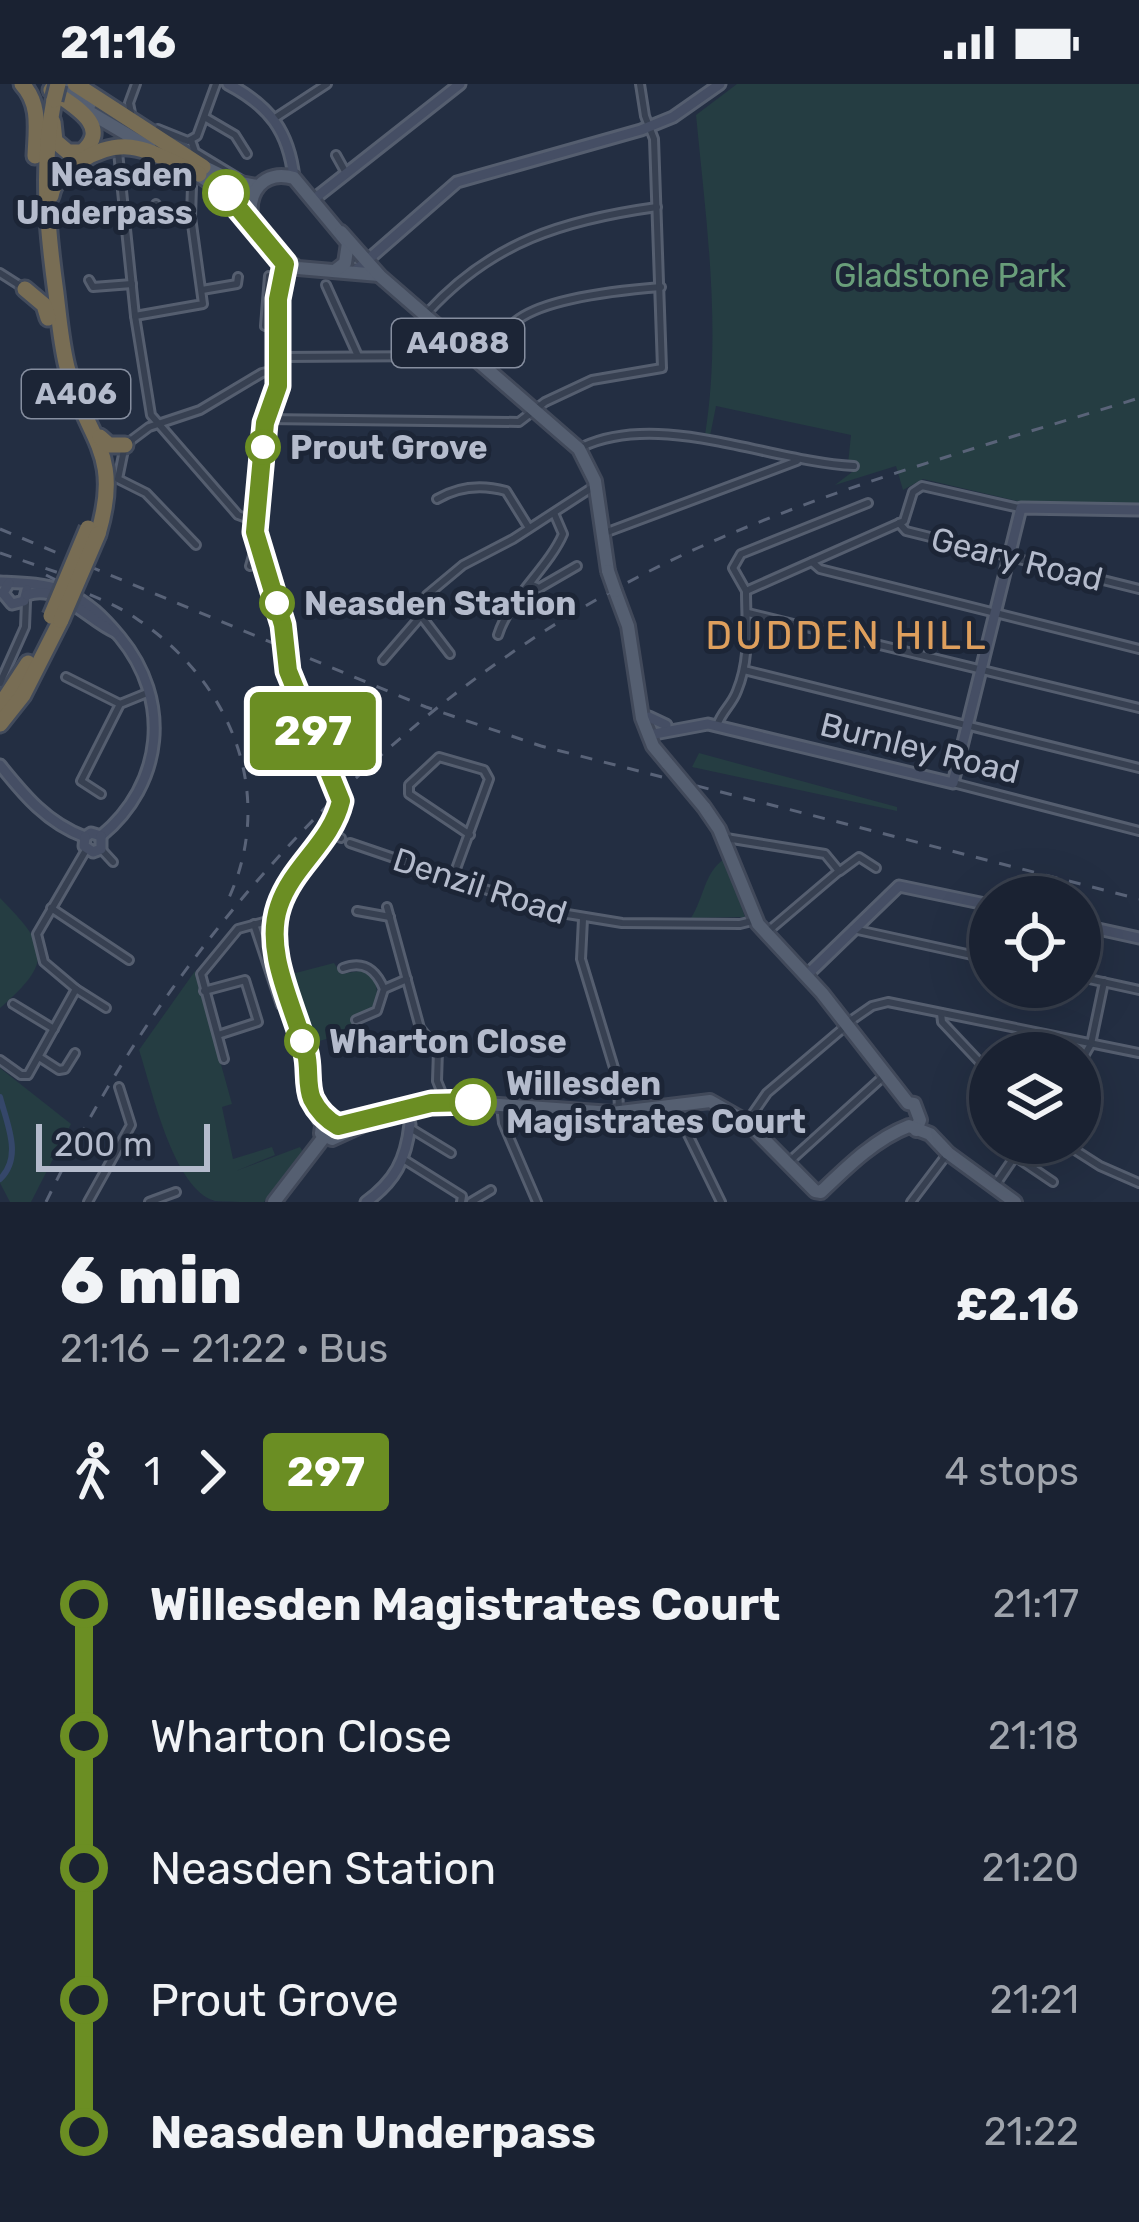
<!DOCTYPE html>
<html lang="en">
<head>
<meta charset="utf-8">
<style>
	body { margin:0; font-family:Rubik,sans-serif; background:#272f3e; color:#f1f3f6; height:100vh; display:flex; flex-direction:column; font-size:45px; white-space:nowrap }
	* { box-sizing:border-box; margin:0 }
	p { font-size:39px; color:#9fa4ac }
	.icon { flex:none; width:66px; height:66px; fill:none; stroke:currentColor; stroke-width:2; stroke-linecap:round; stroke-linejoin:round }
	.map { position:relative; height:1118px; overflow:hidden }
	.details { display:flex; flex-direction:column; background:#1a2232; flex:1 }
	.details>* { flex:none }
	.badge { padding:0 24px; border-radius:9px; font-size:42px; line-height:78px }
	.controls { position:absolute; left:969px; top:792px; display:grid; gap:24px }
	.controls a { display:grid; place-items:center; width:132px; height:132px; border-radius:50%; background:#1a2232; box-shadow:0 12px 48px #0002,0 0 0 3px #383f4d; font-size:60px }
	.scale { position:absolute; left:36px; bottom:30px; width:174px; box-sizing:border-box; padding-left:12px; border:6px solid #b4bbcc; border-top:0; font-size:33px; line-height:42px; white-space:nowrap; color:#b4bbcc; -webkit-text-stroke:9px #1c2536; paint-order:stroke }
	.map>.badge { position:absolute; translate:-50% -50%; box-shadow:0 0 0 6px #fff }
	.legs { display:flex; align-items:center; gap:18px; height:132px; padding:0 60px; font-size:39px }
	.legs p { margin-inline-start:auto }
	.headline { display:flex; align-items:center; justify-content:space-between; height:204px; padding:0 60px }
	h1 { font-size:66px; font-weight:800; line-height:90px }
	ul { padding:0 60px; list-style:none }
	li { display:flex; align-items:center; gap:42px; height:132px; font-size:45px }
	li i { display:grid; place-items:center; width:18px; height:100%; margin:0 15px; background:currentColor }
	li i::after { content:''; width:30px; height:30px; margin:-15px; border:9px solid; border-radius:50%; background:#1a2232 }
	li p { margin-inline-start:auto }
	li:first-child i { background:linear-gradient(#0000 50%,currentColor 0) }
	li:last-child i { background:linear-gradient(currentColor 50%,#0000 0) }
	.status { display:flex; justify-content:space-between; align-items:center; height:84px; padding:0 60px; background:#1a2232; direction:ltr }
	.status svg { height:33px; fill:currentColor }
	.map>svg:first-child { display:block }
	.green { fill:#253d42 }
	.lines { fill:none; stroke-linecap:round; stroke-linejoin:round }
	.canal { stroke:#35476a; stroke-width:6 }
	.street-casing { stroke:#555e6f; stroke-width:12 }
	.secondary-casing { stroke:#555e6f; stroke-width:15 }
	.primary-casing { stroke:#41495a; stroke-width:18 }
	.highway-casing { stroke:#424b5c; stroke-width:21 }
	.street { stroke:#374051; stroke-width:6 }
	.secondary { stroke:#454e64; stroke-width:9 }
	.primary { stroke:#555f71; stroke-width:12 }
	.highway { stroke:#786d54; stroke-width:15 }
	.rail { stroke:#596378; stroke-width:3; stroke-dasharray:12 12; stroke-linecap:butt }
	.secondary-bridge-casing { stroke:#555e6f; stroke-width:15; stroke-linecap:butt }
	.primary-bridge-casing { stroke:#41495a; stroke-width:18; stroke-linecap:butt }
	.highway-bridge-casing { stroke:#424b5c; stroke-width:21; stroke-linecap:butt }
	.secondary-bridge { stroke:#454e64; stroke-width:9 }
	.primary-bridge { stroke:#555f71; stroke-width:12 }
	.highway-bridge { stroke:#786d54; stroke-width:15 }
	.line-1-casing { stroke:#fff; stroke-width:27 }
	.line-1 { stroke:#6b8e23; stroke-width:18 }
	.stop-1-dot { fill:#fff; stroke:#6b8e23; stroke-width:6 }
	.labels { text-anchor:middle; dominant-baseline:central; stroke-width:10; stroke-linejoin:round; paint-order:stroke }
	.shield { fill:#1c2536; stroke:#868e9f; stroke-width:3 }
	.shield-label { font-size:30px; font-weight:bold; fill:#b4bbcc }
	.stop-label { font-size:33px; font-weight:bold; fill:#b4bbcc; stroke:#1c2536; text-anchor:start }
	.park-label { font-size:33px; fill:#699e7a; stroke:#1c2536 }
	.street-label { font-size:33px; fill:#b4bbcc; stroke:#1c2536 }
	.quarter-label { font-size:39px; letter-spacing:3px; fill:#de9f5d; stroke:#1c2536 }
</style>
</head>
<body>
<div class="status"><b>21:16</b><svg viewBox="0 0 49 12"><path d="M0 12V9h3v3zM5 12V6h3v6zM10 12V3h3v9zM15 12V0h3v12zM26 1h20v11H26zM47 4h2v5h-2z"/></svg></div>
<div class="map">
<svg width="1139" height="1118" viewBox="0 0 1139 1118">
	<rect width="100%" height="100%" fill="#232e42"/>
	<g class="green">
		<path d="M737 0H1139V419L1030 420 923 395 903 406 896 382 835 401 860 382 848 380 851 351 716 322 710 352 705 351C722 245 706 137 696 31Z"/>
		<polygon points="699,669 897,723 897,727 692,683"/>
		<path d="M724 775 745 833 691 834C704 814 704 789 724 775Z"/>
		<path d="M0 814C48 863 54 877 0 924Z"/>
		<polygon points="334,879 341,890 365,886 375,894 378,916 369,927 355,932 354,947 309,960 288,891"/>
		<path d="M195 887 232 1020 222 1023 233 1075 272 1063 275 1071 236 1087 300 1063 303 1068 264 1118C249 1118 229 1118 215 1117 173 1105 152 1005 139 966Z"/>
		<polygon points="0,984 71,1040 31,1118 10,1118 0,1099"/>
	</g>
	<g class="lines">
		<path class="canal" d="M0 1013C7 1040 23 1073 0 1095"/>
		<defs>
			<g id="street">
				<polyline points="131,29 129,19 136,0"/>
				<polyline points="206,34 235,51 247,70"/>
				<polyline points="275,34 327,0"/>
				<polyline points="158,45 188,57 197,52 216,0"/>
				<polyline points="191,56 195,68 243,97"/>
				<polyline points="118,68 135,232 151,331 238,431 254,437"/>
				<polyline points="336,71 346,89"/>
				<polyline points="156,120 158,126 190,126"/>
				<polyline points="0,189 22,203"/>
				<polyline points="269,192 265,242 279,246"/>
				<polyline points="89,196 93,203 132,200"/>
				<polyline points="326,201 358,272"/>
				<polyline points="202,206 237,200 238,193"/>
				<path d="M427 229C492 158 563 136 657 123"/>
				<polyline points="135,232 203,220 191,133 192,102"/>
				<polyline points="279,273 446,272 457,261"/>
				<path d="M478 277C491 263 503 246 519 235 550 213 623 206 661 203"/>
				<polyline points="265,335 519,338 545,318 592,296 662,284 654,55 645,32 640,0"/>
				<path d="M582 363C661 326 770 378 854 382"/>
				<path d="M437 415C459 402 481 400 506 407L529 444"/>
				<polyline points="899,439 906,447 1139,505"/>
				<polyline points="602,450 797,377"/>
				<polyline points="196,461 146,409 118,395 125,361 149,343 200,326 262,289 279,285"/>
				<polyline points="812,478 820,485 1139,565"/>
				<polyline points="250,482 255,464"/>
				<polyline points="530,500 539,504 577,482"/>
				<polyline points="746,507 904,437 913,408 922,402 1019,424"/>
				<polyline points="746,507 733,484 741,470 868,419"/>
				<polyline points="481,516 502,531"/>
				<polyline points="748,529 1139,624"/>
				<polyline points="421,532 450,570"/>
				<path d="M498 551C509 515 549 483 563 450L554 429"/>
				<polyline points="383,576 421,532 427,511 463,481 513,455 593,403"/>
				<polyline points="744,586 1139,684"/>
				<polyline points="66,593 120,620"/>
				<polyline points="0,599 25,543 26,518"/>
				<path d="M717 642C721 628 732 621 737 607 751 573 746 542 746 507"/>
				<polyline points="953,699 1139,747"/>
				<polyline points="101,710 81,697 120,620 147,609"/>
				<polyline points="329,748 341,754"/>
				<polyline points="726,754 825,770 839,787 766,849"/>
				<polyline points="350,759 549,827 622,839 740,840 756,836"/>
				<polyline points="101,765 113,778"/>
				<polyline points="840,787 859,773 876,784"/>
				<polyline points="453,793 489,695 484,686 439,673 409,701 409,710 470,751"/>
				<polyline points="387,823 420,944 438,966 437,997 444,1014"/>
				<polyline points="51,824 129,876"/>
				<polyline points="357,827 390,833"/>
				<polyline points="583,835 581,875 618,997 619,1028"/>
				<polyline points="254,840 281,921"/>
				<polyline points="853,845 990,875"/>
				<path d="M343 884C364 876 376 886 384 905L377 927 356 936"/>
				<polyline points="1080,893 1139,906"/>
				<polyline points="76,905 106,924"/>
				<polyline points="384,905 407,895"/>
				<polyline points="204,907 245,896 258,938 218,951"/>
				<polyline points="13,920 54,945"/>
				<polyline points="941,929 942,938 990,989"/>
				<polyline points="846,940 872,922 888,918 1139,969"/>
				<polyline points="39,973 59,986 65,985 75,969"/>
				<polyline points="224,975 201,890 238,845 275,835"/>
				<polyline points="0,976 21,991 28,991 76,905 44,878 37,850 86,766"/>
				<polyline points="1080,979 1091,960 1104,898"/>
				<polyline points="501,1022 503,1039 537,1118"/>
				<polyline points="675,1024 721,1118"/>
				<polyline points="747,1038 767,1009 847,941"/>
				<polyline points="410,1044 451,1069"/>
				<polyline points="1064,1059 1100,1082 1139,1099"/>
				<polyline points="1016,1073 1053,1098"/>
				<polyline points="403,1075 462,1112 461,1118"/>
				<polyline points="790,1077 885,991"/>
				<polyline points="996,1100 1024,1059"/>
				<polyline points="88,1118 131,1041 119,1003"/>
				<polyline points="149,1118 176,1108"/>
				<polyline points="471,1118 491,1106"/>
				<polyline points="911,1118 948,1069"/>
			</g>
			<g id="secondary">
				<path d="M228 0C270 22 289 48 294 94"/>
				<polyline points="314,115 460,0"/>
				<polyline points="355,187 457,98 641,46 673,33 720,0"/>
				<path d="M0 498C22 499 42 499 64 507 89 518 104 534 120 553 172 616 164 700 101 752"/>
				<polyline points="9,499 3,509 12,520 24,517 27,506"/>
				<path d="M27 511C60 499 89 537 115 548"/>
				<polyline points="281,533 257,463 254,437 265,339 278,301 278,216 285,188 282,172"/>
				<polyline points="288,587 341,717 329,748 284,810 275,844 285,901 307,973 310,1007 329,1038"/>
				<polyline points="649,633 666,641"/>
				<polyline points="649,651 708,640 953,699 1021,424 1139,426"/>
				<path d="M0 681C24 711 47 739 85 753L91 749 101 752"/>
				<polyline points="85,753 84,762 93,768 101,765 101,752"/>
				<polyline points="1080,841 1139,854"/>
				<polyline points="807,891 899,802 990,821"/>
				<polyline points="306,1014 322,1042"/>
				<path d="M366 1118C395 1097 406 1076 410 1040"/>
			</g>
			<g id="primary">
				<polyline points="57,0 90,20"/>
				<polyline points="79,22 150,64"/>
				<polyline points="196,79 235,98 257,102"/>
				<polyline points="194,88 227,110 287,177 298,184 379,191"/>
				<path d="M252 137C246 109 263 85 294 94L348 159 345 179 336 186"/>
				<polyline points="341,148 380,192 579,365 595,397 608,487"/>
				<polyline points="615,507 628,542 642,634 653,662 668,680"/>
				<polyline points="704,723 719,745 758,840 822,909 908,1019 914,1020 920,1036 916,1046"/>
				<path d="M445 1017 367 1039 332 1055 321 1049 322 1042 329 1038 338 1042 445 1017 612 1029 710 1017 747 1038 815 1107 821 1108C847 1083 875 1055 909 1042L930 1050 948 1069 1015 1118"/>
				<polyline points="274,1118 324,1053"/>
			</g>
			<g id="highway">
				<path d="M22 0C41 20 36 46 35 72"/>
				<polyline points="75,0 203,83"/>
				<path d="M51 6C72 21 113 42 82 68H68L55 57 53 38"/>
				<path d="M54 16C41 81 47 143 56 209 59 234 61 259 67 283 86 356 123 366 98 450"/>
				<path d="M51 112C55 93 66 87 81 77 128 47 154 71 199 90"/>
				<polyline points="25,205 44,221 48,234"/>
				<polyline points="100,353 109,361 125,361"/>
				<polyline points="0,622 28,579"/>
				<polyline points="0,640 23,611 61,536"/>
			</g>
		</defs>
		<use href="#street" class="street-casing"/>
		<use href="#secondary" class="secondary-casing"/>
		<use href="#primary" class="primary-casing"/>
		<use href="#highway" class="highway-casing"/>
		<use href="#street" class="street"/>
		<use href="#secondary" class="secondary"/>
		<use href="#primary" class="primary"/>
		<use href="#highway" class="highway"/>
		<g class="rail">
			<polyline points="0,445 426,623 541,662 1139,815"/>
			<polyline points="0,469 68,492"/>
			<path d="M46 491C76 507 110 516 137 535 233 599 279 715 225 822"/>
			<path d="M46 1118C182 836 412 592 700 463 841 400 992 360 1139 314"/>
		</g>
		<defs>
			<polyline id="secondary-bridge" points="281,533 288,587"/>
			<g id="primary-bridge">
				<polyline points="608,487 615,507"/>
				<polyline points="668,680 704,723"/>
			</g>
			<g id="highway-bridge">
				<polyline points="54,16 58,0"/>
				<polyline points="51,532 88,444"/>
				<polyline points="61,536 98,450"/>
			</g>
		</defs>
		<use href="#secondary-bridge" class="secondary-bridge-casing"/>
		<use href="#primary-bridge" class="primary-bridge-casing"/>
		<use href="#highway-bridge" class="highway-bridge-casing"/>
		<use href="#secondary-bridge" class="secondary-bridge"/>
		<use href="#primary-bridge" class="primary-bridge"/>
		<use href="#highway-bridge" class="highway-bridge"/>
	</g>
	<g class="lines">
		<defs>
			<path id="line-1" d="M226 109 285 180 278 215V302L265 339 255 448 283 541 288 587 341 717C331 759 292 782 279 822 263 869 295 924 306 969 310 984 306 1001 312 1015 318 1027 327 1036 338 1042L431 1019 473 1018"/>
		</defs>
		<use href="#line-1" class="line-1-casing"/>
		<use href="#line-1" class="line-1"/>
	</g>
	<g class="stop-1-dot">
		<circle cx="226" cy="109" r="21"/>
		<circle cx="263" cy="363" r="15"/>
		<circle cx="277" cy="519" r="15"/>
		<circle cx="302" cy="957" r="15"/>
		<circle cx="473" cy="1018" r="21"/>
	</g>
	<g class="labels">
		<g class="shield">
			<rect x="392" y="235" width="132" height="48" rx="9"/>
			<rect x="22" y="286" width="108" height="48" rx="9"/>
		</g>
		<g class="shield-label">
			<text x="458" y="259">A4088</text>
			<text x="76" y="310">A406</text>
		</g>
		<g class="stop-label">
			<text x="193" y="90" text-anchor="end">Neasden<tspan x="193" dy="38">Underpass</tspan></text>
			<text x="290" y="363">Prout Grove</text>
			<text x="304" y="519">Neasden Station</text>
			<text x="329" y="957">Wharton Close</text>
			<text x="506" y="999">Willesden<tspan x="506" dy="38">Magistrates Court</tspan></text>
		</g>
		<g class="park-label">
			<text x="950" y="191">Gladstone Park</text>
		</g>
		<g class="street-label">
			<text transform="translate(1017 475) rotate(14)">Geary Road</text>
			<text transform="translate(920 664) rotate(14)">Burnley Road</text>
			<text transform="translate(480 802) rotate(18)">Denzil Road</text>
		</g>
		<g class="quarter-label">
			<text x="847" y="552">DUDDEN HILL</text>
		</g>
	</g>
</svg>
<div class="controls">
<a><svg class="icon" aria-label="locate" viewBox="0 0 24 24"><circle cx="12" cy="12" r="6"/><path d="M12 2v4M12 18v4M2 12h4M18 12h4"/></svg></a>
<a><svg class="icon" aria-label="layers" viewBox="0 0 24 24"><path d="M12 4l9 5-9 5-9-5zM3 14l9 5 9-5"/></svg></a>
</div>
<div class="scale">200 m</div>
<b class="badge" style="left:313px;top:647px;background:#6b8e23;color:#fff">297</b>
</div>
<section class="details">
<div class="headline"><div><h1>6 min</h1><p>21:16 – 21:22 · Bus</p></div><b>£2.16</b></div>
<div class="legs"><svg class="icon" aria-label="walk" viewBox="0 0 24 24"><circle cx="13" cy="4" r="2"/><path d="M13 8l-2 6 4 7M11 14l-3 7M7 12l3-4h3l4 4"/></svg>1<svg class="icon" aria-label="forward" viewBox="0 0 24 24"><path d="M9 5l7 7-7 7"/></svg><b class="badge" style="background:#6b8e23;color:#fff">297</b><p>4 stops</p></div>
<ul>
<li><i style="color:#6b8e23"></i><b>Willesden Magistrates Court</b><p>21:17</p></li>
<li><i style="color:#6b8e23"></i><span>Wharton Close</span><p>21:18</p></li>
<li><i style="color:#6b8e23"></i><span>Neasden Station</span><p>21:20</p></li>
<li><i style="color:#6b8e23"></i><span>Prout Grove</span><p>21:21</p></li>
<li><i style="color:#6b8e23"></i><b>Neasden Underpass</b><p>21:22</p></li>
</ul>
</section>
</body>
</html>
